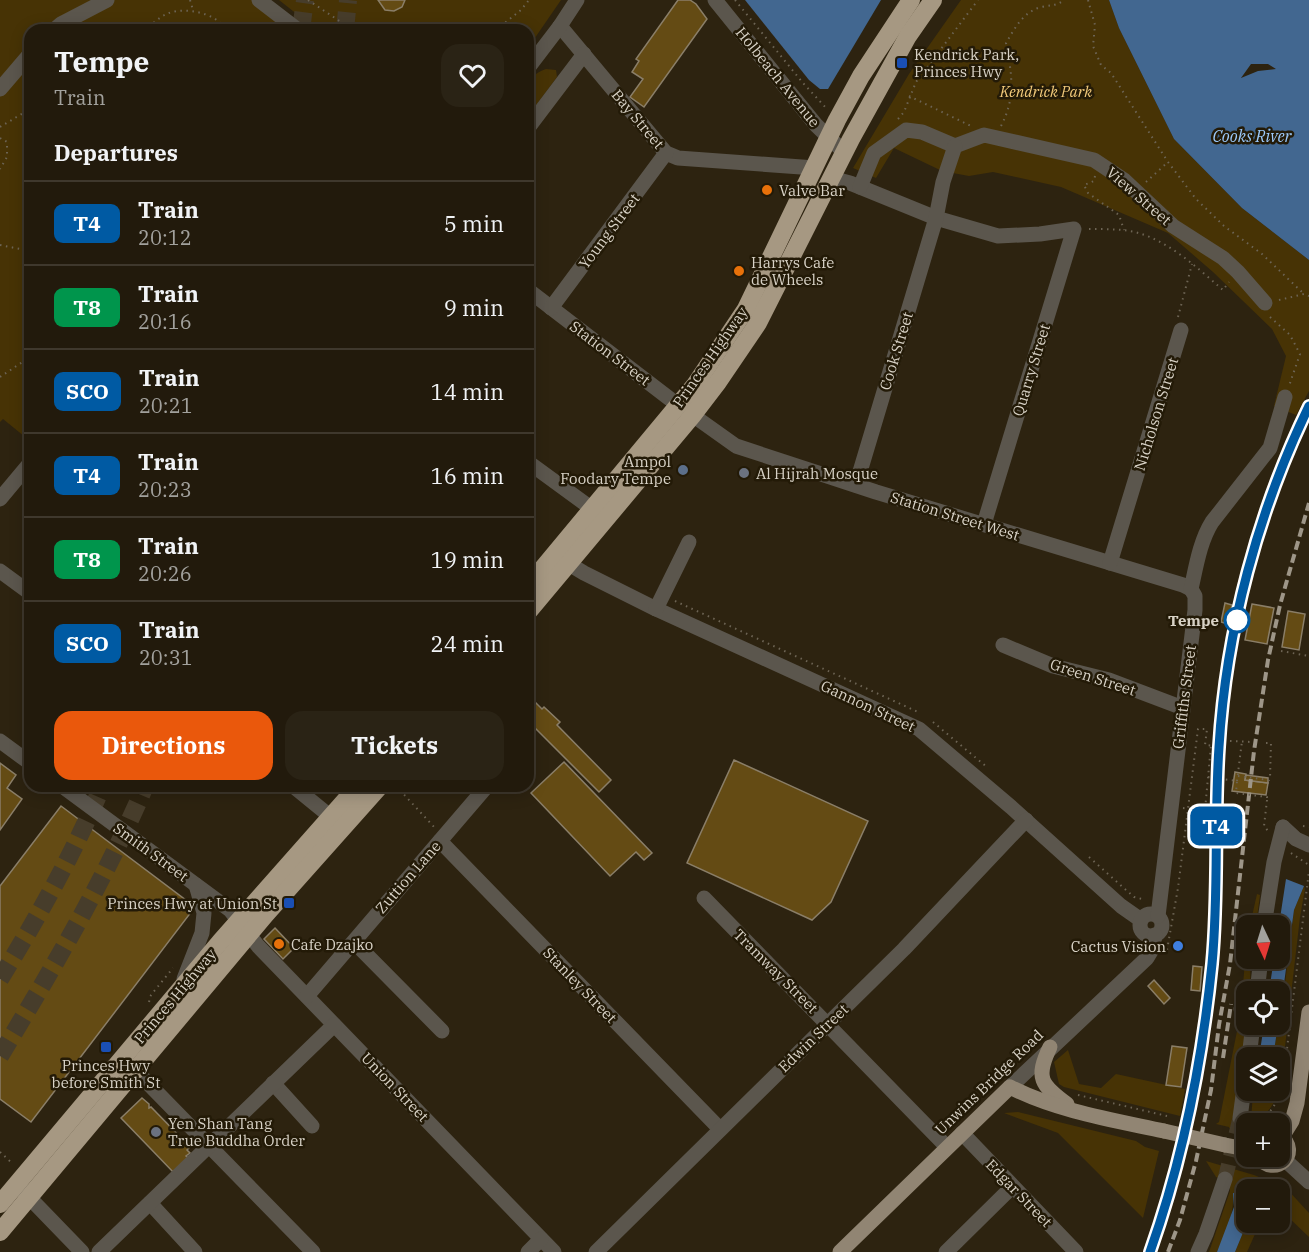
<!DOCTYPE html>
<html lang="en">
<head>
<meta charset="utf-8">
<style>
	body { margin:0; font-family:"IBM Plex Serif",serif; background:#2a2315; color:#f1f3f6; height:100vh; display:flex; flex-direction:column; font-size:22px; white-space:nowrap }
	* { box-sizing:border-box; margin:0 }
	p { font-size:20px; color:#a2a19d }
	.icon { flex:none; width:33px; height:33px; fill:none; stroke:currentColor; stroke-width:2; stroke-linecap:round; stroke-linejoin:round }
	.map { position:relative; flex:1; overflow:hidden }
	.drawer { position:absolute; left:24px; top:24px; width:510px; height:768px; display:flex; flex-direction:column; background:#221a0c; border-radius:18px; box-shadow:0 3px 15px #0003,0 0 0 2px #3f382d }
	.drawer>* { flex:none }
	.badge { padding:0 12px; border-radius:9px; font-size:21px; line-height:39px }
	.needle { width:39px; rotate:176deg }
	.buttons { position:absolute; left:1236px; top:915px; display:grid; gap:12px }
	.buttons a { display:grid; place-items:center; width:54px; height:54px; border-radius:12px; background:#221a0c; box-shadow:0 3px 15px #0003,0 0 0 2px #3f382d; font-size:30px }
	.map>.badge { position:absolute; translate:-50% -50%; box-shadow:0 0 0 3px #fff }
	h2 { padding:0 30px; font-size:22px; line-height:54px }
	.round { display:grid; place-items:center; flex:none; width:63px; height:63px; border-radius:18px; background:#2a2315 }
	.overview { display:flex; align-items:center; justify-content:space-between; height:102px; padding:0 30px }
	h1 { font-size:28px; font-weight:700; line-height:45px }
	.action { display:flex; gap:12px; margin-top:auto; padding:12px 30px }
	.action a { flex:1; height:69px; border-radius:18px; background:#ea580c; color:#fff; font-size:24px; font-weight:700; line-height:69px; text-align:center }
	.action a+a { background:#2a2315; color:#f1f3f6 }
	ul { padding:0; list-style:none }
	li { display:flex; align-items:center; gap:18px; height:84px; padding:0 30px; border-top:2px solid #3f382d }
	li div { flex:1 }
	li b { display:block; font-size:22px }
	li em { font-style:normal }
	li .badge { min-width:66px; font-weight:700; text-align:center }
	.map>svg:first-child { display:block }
	.green { fill:#473305 }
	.water { fill:#426790; fill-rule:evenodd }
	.building { fill:#644b14; stroke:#8a7e68; stroke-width:1.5 }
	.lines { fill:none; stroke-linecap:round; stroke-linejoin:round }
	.minor-tunnel { stroke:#473d2b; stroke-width:15; stroke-dasharray:15 8; stroke-linecap:butt }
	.highway-tunnel { stroke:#473d2b; stroke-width:18; stroke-dasharray:18 9; stroke-linecap:butt }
	.path { stroke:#6d6454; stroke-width:2; stroke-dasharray:1.5 4.5; stroke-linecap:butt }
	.minor { stroke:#5b564d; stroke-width:15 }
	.major { stroke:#918573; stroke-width:15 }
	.highway { stroke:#a69882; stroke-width:18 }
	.rail { stroke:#9e9688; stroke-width:4; stroke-dasharray:9 4.5; stroke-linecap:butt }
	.path-bridge { stroke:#6d6454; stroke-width:2; stroke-dasharray:1.5 4.5; stroke-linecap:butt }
	.major-bridge { stroke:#918573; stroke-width:15 }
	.line-casing { stroke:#fff; stroke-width:14 }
	.line { stroke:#005aa3; stroke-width:9 }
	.transit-dot { fill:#1a4fb4; stroke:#231a07; stroke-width:2 }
	.food-dot { fill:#e8710a; stroke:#231a07; stroke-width:2 }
	.service-dot { fill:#5c6f8a; stroke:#231a07; stroke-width:2 }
	.worship-dot { fill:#6b7280; stroke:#231a07; stroke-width:2 }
	.stop-dot { fill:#fff; stroke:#005aa3; stroke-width:3 }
	.shop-dot { fill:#3f7fe0; stroke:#231a07; stroke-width:2 }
	.labels { text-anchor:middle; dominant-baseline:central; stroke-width:5; stroke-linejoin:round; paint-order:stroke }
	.poi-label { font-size:15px; fill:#d8d2c6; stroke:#231a07; text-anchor:start }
	.street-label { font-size:15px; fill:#d8d2c6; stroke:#231a07 }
	.park-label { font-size:15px; font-style:italic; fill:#f1c97a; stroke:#231a07 }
	.stop-label { font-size:15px; font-weight:bold; fill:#d8d2c6; stroke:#231a07; text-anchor:end }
	.water-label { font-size:16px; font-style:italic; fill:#9ccafc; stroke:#231a07 }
</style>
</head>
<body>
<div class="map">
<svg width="1309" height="1252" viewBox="0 0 1309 1252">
	<rect width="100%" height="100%" fill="#2d2310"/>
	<g class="green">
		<polygon points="0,0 252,0 291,30 30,30 30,441 3,419 0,422"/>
		<polygon points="279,0 561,0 528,48 528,30 317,30"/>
		<polygon points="961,0 1109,0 1119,28 1174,139 1242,208 1309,260 1309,391 1296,415 1274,406 1286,356 1272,329 1213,272 1168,233 1061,187 993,172 969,176 942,171 894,148 876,178 853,168 909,74"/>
		<path d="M546 69 556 70 557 77 528 116C528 96 523 76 546 69Z"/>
		<polygon points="1304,886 1305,889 1300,917 1280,1090 1280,1058 1273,1057 1278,1025 1280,1024 1294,910"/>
		<polygon points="1257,894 1260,895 1256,925 1250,925"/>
		<path d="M1246 949V958L1251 959C1249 973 1254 989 1242 997Z"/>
		<path d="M1239 1021 1248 1031 1249 1039 1235 1117 1251 1120 1253 1093 1259 1094 1260 1090H1279C1275 1104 1263 1123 1246 1124L1244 1127 1229 1128V1127L1216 1124 1219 1122Z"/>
		<polygon points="1068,1050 1079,1084 1101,1088 1116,1074 1185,1089 1180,1116 1064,1087 1059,1084 1054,1062"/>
		<polygon points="1018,1112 1136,1141 1145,1147 1159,1151 1143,1218 1058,1133 1004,1113"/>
		<path d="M1206 1161 1254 1175 1286 1188 1309 1213V1237L1287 1216 1280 1213V1190H1246V1195L1233 1193C1235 1214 1225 1233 1217 1252H1209L1230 1191V1181L1216 1177Z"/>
		<polygon points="1247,1223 1260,1223 1247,1252 1235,1252"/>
	</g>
	<g class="water">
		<polygon points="745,0 881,0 828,89 820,89 809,80"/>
		<path d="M1109 0H1309V260L1242 208 1174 139 1119 28ZM1251 64H1268L1276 69 1258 71 1241 78Z"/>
		<polygon points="1286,879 1304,886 1294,910 1280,1013 1280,992 1269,991 1274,959 1280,958 1279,925"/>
		<polygon points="1264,1025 1278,1025 1273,1057 1259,1057"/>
		<polygon points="1233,1193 1246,1195 1247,1223 1235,1252 1217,1252 1234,1207"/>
	</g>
	<g class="building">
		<polygon points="378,0 405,0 402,7 394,11 385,10"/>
		<polygon points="678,0 690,0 696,4 707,19 644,107 630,97 643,79 632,72 639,61 636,59"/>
		<polygon points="1225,603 1232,605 1228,624 1221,622"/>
		<polygon points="1252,604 1274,608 1267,644 1245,640"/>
		<polygon points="1288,611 1305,614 1299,650 1282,647"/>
		<polygon points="528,695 542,709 544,707 560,722 557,725 611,780 599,792 528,721"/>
		<polygon points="734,760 868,821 831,902 812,920 687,863"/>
		<polygon points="564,762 652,853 644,860 636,852 610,876 531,793"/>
		<polygon points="0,763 16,775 7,788 22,799 0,830"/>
		<polygon points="1235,772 1246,774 1245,780 1268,783 1266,795 1232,791"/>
		<polygon points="1246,775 1268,778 1268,783 1245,780"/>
		<polygon points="61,806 195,907 31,1122 0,1099 0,980 7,971 0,966 0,886"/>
		<polygon points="1191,813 1207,815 1206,823 1190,821"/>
		<polygon points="275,928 294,948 283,959 264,939"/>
		<polygon points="1193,966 1202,967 1200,991 1191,990"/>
		<polygon points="1154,980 1170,998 1164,1004 1148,986"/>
		<polygon points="1172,1046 1187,1048 1181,1087 1166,1085"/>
		<polygon points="142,1098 149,1104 149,1108 151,1107 190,1147 187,1150 190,1153 186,1156 190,1159 175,1174 121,1118"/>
	</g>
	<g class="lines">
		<polyline class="minor-tunnel" points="1225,1179 1240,1118"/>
		<g class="highway-tunnel">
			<polyline points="301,30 305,0"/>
			<polyline points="345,30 348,0"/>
			<path d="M0 979C38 917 74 853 102 786"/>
			<path d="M0 1056C53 968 105 880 145 786"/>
		</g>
		<g class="path">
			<polyline points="190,0 193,10"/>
			<polyline points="308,0 353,30"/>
			<polyline points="735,0 803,83 827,109"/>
			<polyline points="1088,0 1095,25 1093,46 1101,65 1111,73 1168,162 1196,199 1224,226 1262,254 1304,294"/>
			<path d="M144 30C152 25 160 16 169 13 186 7 217 13 226 30"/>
			<polyline points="496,30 521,10 529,0"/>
			<polyline points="909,96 971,126"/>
			<polyline points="898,119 904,112 916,82 978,0"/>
			<path d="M1001 126C1016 97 1012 75 1006 43 1015 28 1023 12 1041 7 1050 5 1057 6 1064 0"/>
			<polyline points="0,127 30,109"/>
			<polyline points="0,138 7,142 7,157 0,169"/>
			<polyline points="1095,176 1094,181 1084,185 1088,193 1119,215 1124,230"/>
			<polyline points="1146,182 1168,162"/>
			<path d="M1089 229C1100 229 1111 229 1122 230 1161 233 1195 266 1223 290L1229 282"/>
			<polyline points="0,245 30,251"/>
			<polyline points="1279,300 1304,294 1309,296"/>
			<polyline points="1178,317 1192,264"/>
			<polyline points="1270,317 1290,335 1300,354 1289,386"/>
			<polyline points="0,377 30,357"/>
			<polyline points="675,601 918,712"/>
			<polyline points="1281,651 1309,656"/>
			<polyline points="933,722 988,768"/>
			<polyline points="1230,741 1252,742"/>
			<polyline points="1266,743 1271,743 1270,778"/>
			<polyline points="1237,781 1242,741"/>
			<polyline points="396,786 435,828"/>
			<polyline points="1267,800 1264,826 1268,831"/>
			<polyline points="1183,808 1205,810 1211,745"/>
			<polyline points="1303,826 1309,827"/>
			<polyline points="1291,853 1309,865"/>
			<polyline points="1089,857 1134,897 1142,899"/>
			<polyline points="1167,950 1178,888 1198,729 1207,729 1205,745 1216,746"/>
			<polyline points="149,1002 151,995 173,968"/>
			<polyline points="1078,1095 1167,1116"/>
			<polyline points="1258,1124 1273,1108 1282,1089 1309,871"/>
			<polyline points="0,1152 13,1164"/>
		</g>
		<g class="minor">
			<polyline points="259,0 298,30"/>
			<polyline points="715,0 816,125 844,152"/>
			<polyline points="560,26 666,153 678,158 815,168"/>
			<polyline points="54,30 61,24 107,0"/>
			<polyline points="528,68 560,26 577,0"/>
			<polyline points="0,89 30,54"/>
			<polyline points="528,128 584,54"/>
			<polyline points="831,178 850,183 936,218 998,236 1040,234 1074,229 984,524"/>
			<polyline points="860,187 874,153 906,130 922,132 955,146 984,135 1094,160 1124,180 1173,226 1223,258 1238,272 1265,303"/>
			<polyline points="528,290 670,399 736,446 876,492 1183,585 1191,589"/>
			<polyline points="551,308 666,153"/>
			<polyline points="528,462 591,508"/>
			<polyline points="856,485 936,218 943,182 955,146"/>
			<polyline points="0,499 30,463"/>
			<polyline points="561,559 584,573 656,609 919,729 1011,807 1121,906 1141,920"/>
			<polyline points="1110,563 1181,330"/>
			<polyline points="0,571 30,593"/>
			<polyline points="656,609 689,542"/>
			<polyline points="1003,645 1053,666 1109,680 1183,708"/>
			<polyline points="0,741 30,763"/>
			<polyline points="62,786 230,910 258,946 554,1252"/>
			<polyline points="293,786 331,817"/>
			<polyline points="1283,827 1296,839 1309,845"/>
			<polyline points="440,841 720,1129"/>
			<polyline points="704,898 947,1147"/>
			<circle cx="1151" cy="925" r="11"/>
			<path d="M1158 916 1195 610V596L1191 589C1196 567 1200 541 1212 522L1270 448 1285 397"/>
			<polyline points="1264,926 1274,862 1283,827"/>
			<polyline points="354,942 442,1031"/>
			<polyline points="184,979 202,933 204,913 196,885"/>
			<polyline points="1257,992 1261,958"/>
			<polyline points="307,996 487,786"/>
			<polyline points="1241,1009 1246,1010"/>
			<polyline points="1249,1058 1253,1024"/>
			<polyline points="136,1071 313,1252"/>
			<polyline points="273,1083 312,1126"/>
			<polyline points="1010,1087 1147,958 1153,948 1155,935"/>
			<polyline points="1240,1118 1246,1073"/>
			<polyline points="962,1133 1076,1252"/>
			<polyline points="1285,1160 1309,1182"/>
			<polyline points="22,1190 82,1252"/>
			<polyline points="150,1203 195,1252"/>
			<polyline points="99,1252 334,1025"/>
			<polyline points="528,1252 541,1239"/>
			<polyline points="596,1252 904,949 1026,820"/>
			<polyline points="946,1252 1012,1187"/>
			<polyline points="1198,1252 1206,1234 1225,1179"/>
		</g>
		<g class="major">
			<path d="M1050 1047C1035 1078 1041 1085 1067 1104"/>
			<polyline points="1282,1137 1292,1121 1297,1103 1309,1012"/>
			<polyline points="1225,1145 1246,1149"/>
			<path d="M1258 1156C1274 1180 1303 1152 1280 1136"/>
			<path d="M840 1252 1010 1087C1057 1111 1113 1120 1164 1131"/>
		</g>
		<g class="highway">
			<polyline points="528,586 695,385 746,309 837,120 861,76 911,0"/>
			<polyline points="528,612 692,416 718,382 758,323 851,139 908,36 933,0"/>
			<polyline points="0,1204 220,942 358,786"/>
			<polyline points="0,1232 266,914 380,786"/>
		</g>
		<g class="rail">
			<polyline points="1223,1058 1231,1004"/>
			<path d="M1150 1252C1182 1158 1202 1063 1212 964 1219 892 1214 819 1219 747 1226 630 1258 511 1309 406"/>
			<polyline points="1168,1252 1180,1220 1196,1161 1211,1090 1219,1025 1230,964 1254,751 1268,660 1280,605 1309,503"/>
		</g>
		<g class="path-bridge">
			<polyline points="1238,776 1269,780 1270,778"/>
			<polyline points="1208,777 1237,781 1236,793 1267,797 1267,800"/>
		</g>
		<polyline class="major-bridge" points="1164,1131 1225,1145"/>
	</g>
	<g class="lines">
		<defs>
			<path id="line" d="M1150 1252C1183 1159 1202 1063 1212 964 1219 892 1214 819 1219 747 1226 630 1258 511 1309 406"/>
		</defs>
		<use href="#line" class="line-casing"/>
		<use href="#line" class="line"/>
	</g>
	<g class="transit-dot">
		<rect x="896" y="57" width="12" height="12" rx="3"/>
		<rect x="283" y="897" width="12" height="12" rx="3"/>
		<rect x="100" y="1041" width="12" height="12" rx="3"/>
	</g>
	<g class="food-dot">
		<circle cx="767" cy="190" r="6"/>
		<circle cx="739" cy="271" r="6"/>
		<circle cx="279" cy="944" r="6"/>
	</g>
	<circle class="service-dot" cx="683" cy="470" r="6"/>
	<g class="worship-dot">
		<circle cx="744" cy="473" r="6"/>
		<circle cx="156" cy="1132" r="6"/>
	</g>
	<circle class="stop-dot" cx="1237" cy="620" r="12"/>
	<circle class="shop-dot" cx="1178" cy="946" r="6"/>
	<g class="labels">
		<g class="poi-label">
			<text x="914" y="54">Kendrick Park,<tspan x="914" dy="17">Princes Hwy</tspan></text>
			<text x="779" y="190">Valve Bar</text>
			<text x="751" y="262">Harrys Cafe<tspan x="751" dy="17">de Wheels</tspan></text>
			<text x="671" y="461" text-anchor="end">Ampol<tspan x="671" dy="17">Foodary Tempe</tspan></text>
			<text x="756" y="473">Al Hijrah Mosque</text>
			<text x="277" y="903" text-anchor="end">Princes Hwy at Union St</text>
			<text x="291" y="944">Cafe Dzajko</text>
			<text x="1166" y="946" text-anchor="end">Cactus Vision</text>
			<text x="106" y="1065" text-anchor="middle">Princes Hwy<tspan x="106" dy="17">before Smith St</tspan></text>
			<text x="168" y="1123">Yen Shan Tang<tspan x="168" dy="17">True Buddha Order</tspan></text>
		</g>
		<g class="street-label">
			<text transform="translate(778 77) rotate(51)">Holbeach Avenue</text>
			<text transform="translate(638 119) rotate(50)">Bay Street</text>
			<text transform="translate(1139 196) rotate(41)">View Street</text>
			<text transform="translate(609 231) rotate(-53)">Young Street</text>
			<text transform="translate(896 351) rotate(-73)">Cook Street</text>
			<text transform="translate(610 353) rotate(37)">Station Street</text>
			<text transform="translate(710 357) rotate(-55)">Princes Highway</text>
			<text transform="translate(1031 370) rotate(-73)">Quarry Street</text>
			<text transform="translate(1156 414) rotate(-73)">Nicholson Street</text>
			<text transform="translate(955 516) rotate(17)">Station Street West</text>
			<text transform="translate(1093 677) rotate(18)">Green Street</text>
			<text transform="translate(1184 697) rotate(-83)">Griffiths Street</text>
			<text transform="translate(868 706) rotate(25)">Gannon Street</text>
			<text transform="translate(151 852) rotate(36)">Smith Street</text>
			<text transform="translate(408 877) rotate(-49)">Zuttion Lane</text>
			<text transform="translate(776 971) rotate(45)">Tramway Street</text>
			<text transform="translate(580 985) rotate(46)">Stanley Street</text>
			<text transform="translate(175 996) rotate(-50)">Princes Highway</text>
			<text transform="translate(813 1038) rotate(-44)">Edwin Street</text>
			<text transform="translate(989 1082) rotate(-44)">Unwins Bridge Road</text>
			<text transform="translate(395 1087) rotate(46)">Union Street</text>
			<text transform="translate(1019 1193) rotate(46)">Edgar Street</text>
		</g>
		<g class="park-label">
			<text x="1046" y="91">Kendrick Park</text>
		</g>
		<g class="stop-label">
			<text x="1219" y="620">Tempe</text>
		</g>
		<g class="water-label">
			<text x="1252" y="136">Cooks River</text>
		</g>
	</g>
</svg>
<div class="buttons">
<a><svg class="needle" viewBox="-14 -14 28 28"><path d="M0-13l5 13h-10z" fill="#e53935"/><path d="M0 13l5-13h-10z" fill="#a2a19d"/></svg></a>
<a><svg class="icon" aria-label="locate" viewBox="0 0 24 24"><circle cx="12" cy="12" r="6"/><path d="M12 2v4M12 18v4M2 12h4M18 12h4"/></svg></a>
<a><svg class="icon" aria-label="layers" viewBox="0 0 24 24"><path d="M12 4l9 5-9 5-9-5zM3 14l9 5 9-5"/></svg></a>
<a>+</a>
<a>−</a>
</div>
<b class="badge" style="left:1216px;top:826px;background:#005aa3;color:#fff">T4</b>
<section class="drawer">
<div class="overview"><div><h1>Tempe</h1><p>Train</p></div><a class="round"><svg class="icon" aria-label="heart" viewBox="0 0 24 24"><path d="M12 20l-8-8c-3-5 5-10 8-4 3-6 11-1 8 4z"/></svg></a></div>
<h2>Departures</h2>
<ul>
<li><span class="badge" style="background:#005aa3;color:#fff">T4</span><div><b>Train</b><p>20:12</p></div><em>5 min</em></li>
<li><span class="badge" style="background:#00954c;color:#fff">T8</span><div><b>Train</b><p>20:16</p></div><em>9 min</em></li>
<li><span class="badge" style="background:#005aa3;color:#fff">SCO</span><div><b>Train</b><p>20:21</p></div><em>14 min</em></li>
<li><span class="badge" style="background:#005aa3;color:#fff">T4</span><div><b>Train</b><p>20:23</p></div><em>16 min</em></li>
<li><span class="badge" style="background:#00954c;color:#fff">T8</span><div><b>Train</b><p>20:26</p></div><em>19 min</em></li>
<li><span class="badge" style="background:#005aa3;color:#fff">SCO</span><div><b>Train</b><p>20:31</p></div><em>24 min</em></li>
</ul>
<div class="action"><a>Directions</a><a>Tickets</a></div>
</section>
</div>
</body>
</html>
